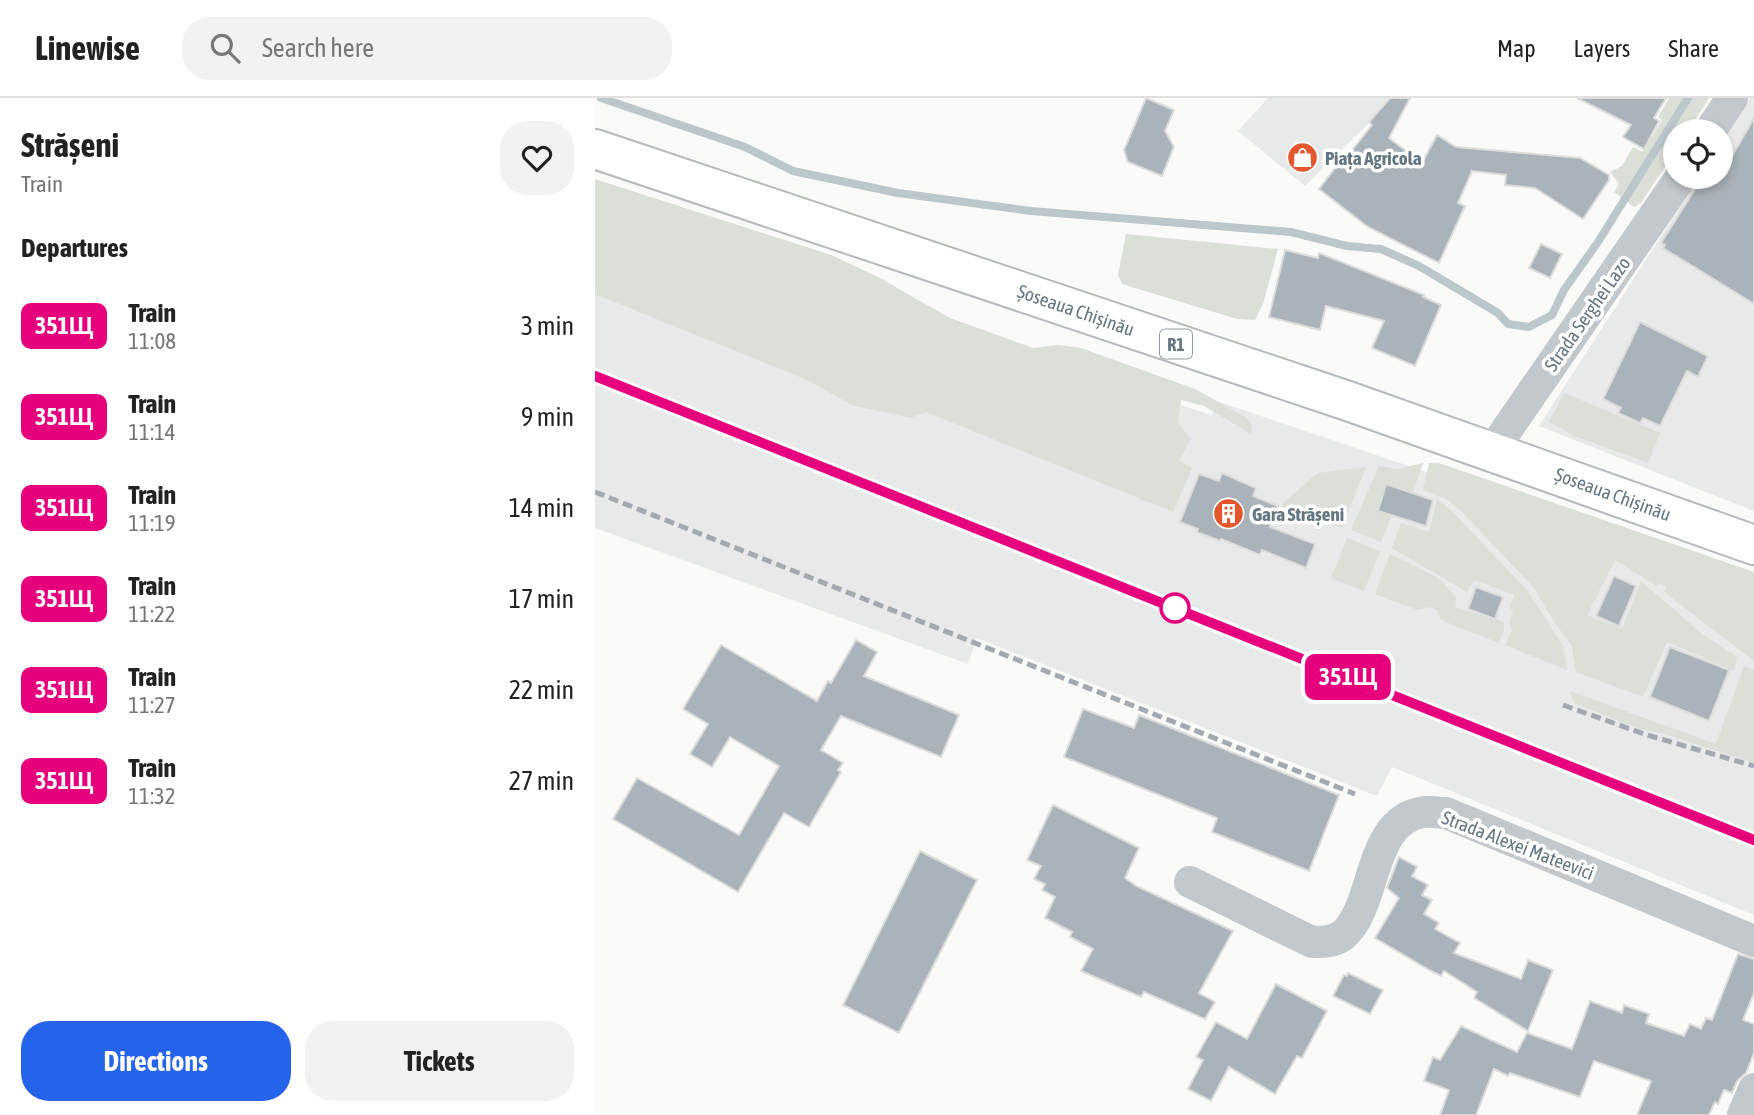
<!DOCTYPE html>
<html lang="en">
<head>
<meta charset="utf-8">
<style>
	body { margin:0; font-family:"Asap Condensed",sans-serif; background:#f2f2f2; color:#222; height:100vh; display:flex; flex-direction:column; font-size:26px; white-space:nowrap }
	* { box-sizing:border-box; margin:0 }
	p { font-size:23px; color:#767676 }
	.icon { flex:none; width:38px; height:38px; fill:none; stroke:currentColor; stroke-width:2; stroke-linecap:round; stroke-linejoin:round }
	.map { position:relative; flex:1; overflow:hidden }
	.drawer { display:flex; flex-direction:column; background:#fff; width:595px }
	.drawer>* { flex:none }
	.badge { padding:0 14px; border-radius:10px; font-size:24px; line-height:46px }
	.tools { position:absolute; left:1068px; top:21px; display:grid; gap:14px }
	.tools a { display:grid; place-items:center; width:70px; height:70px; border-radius:50%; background:#fff; box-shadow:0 4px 10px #0003; font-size:35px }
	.map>.badge { position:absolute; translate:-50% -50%; box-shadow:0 0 0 4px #fff }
	h2 { padding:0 21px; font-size:26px; line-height:63px }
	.round { display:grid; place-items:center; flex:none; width:74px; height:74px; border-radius:28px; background:#f2f2f2 }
	.overview { display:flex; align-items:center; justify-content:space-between; height:119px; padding:0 21px }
	h1 { font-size:33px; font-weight:700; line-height:52px }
	.primary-button { display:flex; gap:14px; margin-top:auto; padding:14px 21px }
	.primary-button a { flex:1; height:80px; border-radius:28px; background:#2563eb; color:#fff; font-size:28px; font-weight:700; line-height:80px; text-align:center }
	.primary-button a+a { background:#f2f2f2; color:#222 }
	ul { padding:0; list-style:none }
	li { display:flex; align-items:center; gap:21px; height:91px; padding:0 21px }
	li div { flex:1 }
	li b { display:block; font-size:26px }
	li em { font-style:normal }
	li .badge { min-width:77px; font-weight:700; text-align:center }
	header { display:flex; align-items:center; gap:42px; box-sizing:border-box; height:98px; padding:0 35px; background:#fff; border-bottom:2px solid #e0e0e0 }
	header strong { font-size:33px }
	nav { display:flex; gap:38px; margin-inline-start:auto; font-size:24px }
	.search { width:490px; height:63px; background:#f2f2f2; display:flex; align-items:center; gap:18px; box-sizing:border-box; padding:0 24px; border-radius:28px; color:#767676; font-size:26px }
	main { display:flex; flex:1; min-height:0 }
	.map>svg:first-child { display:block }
	.built { fill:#e8e9e9 }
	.green { fill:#dadfd7 }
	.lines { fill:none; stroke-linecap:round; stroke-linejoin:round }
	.stream { stroke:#bbc7cb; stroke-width:8 }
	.building { fill:#aab3b9; stroke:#dcdcda; stroke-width:2 }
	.highway-casing { stroke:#b4b9bd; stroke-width:42 }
	.street { stroke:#c3c8cc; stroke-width:32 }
	.highway { stroke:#fff; stroke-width:38 }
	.rail { stroke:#a2aab0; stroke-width:5; stroke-dasharray:10 5; stroke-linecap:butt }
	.line-casing { stroke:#fff; stroke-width:16 }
	.line { stroke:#e6007e; stroke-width:10 }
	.stop-dot { fill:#fff; stroke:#e6007e; stroke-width:3.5 }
	.labels { text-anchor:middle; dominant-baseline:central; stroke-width:7; stroke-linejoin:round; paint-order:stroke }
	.shield { fill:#fff; stroke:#939fa8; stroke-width:2 }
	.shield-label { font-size:18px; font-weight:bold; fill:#657683 }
	.poi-label { font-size:19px; font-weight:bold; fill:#657683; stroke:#fff; text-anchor:start }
	.street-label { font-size:19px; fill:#657683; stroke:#fff }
</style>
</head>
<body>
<header>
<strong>Linewise</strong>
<div class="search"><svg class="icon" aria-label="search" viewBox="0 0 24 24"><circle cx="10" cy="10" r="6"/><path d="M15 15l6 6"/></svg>Search here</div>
<nav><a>Map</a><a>Layers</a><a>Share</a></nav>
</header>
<main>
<section class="drawer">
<div class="overview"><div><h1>Strășeni</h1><p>Train</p></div><a class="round"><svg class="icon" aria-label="heart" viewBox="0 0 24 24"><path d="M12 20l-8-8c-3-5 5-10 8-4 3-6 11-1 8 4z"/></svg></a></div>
<h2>Departures</h2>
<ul>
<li><span class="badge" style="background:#e6007e;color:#fff">351Щ</span><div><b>Train</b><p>11:08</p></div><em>3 min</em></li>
<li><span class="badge" style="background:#e6007e;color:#fff">351Щ</span><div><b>Train</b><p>11:14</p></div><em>9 min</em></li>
<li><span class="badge" style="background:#e6007e;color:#fff">351Щ</span><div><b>Train</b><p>11:19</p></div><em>14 min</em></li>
<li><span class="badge" style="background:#e6007e;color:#fff">351Щ</span><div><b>Train</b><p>11:22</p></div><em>17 min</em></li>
<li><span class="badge" style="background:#e6007e;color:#fff">351Щ</span><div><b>Train</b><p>11:27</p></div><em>22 min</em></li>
<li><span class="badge" style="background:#e6007e;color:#fff">351Щ</span><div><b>Train</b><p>11:32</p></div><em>27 min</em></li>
</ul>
<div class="primary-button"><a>Directions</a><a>Tickets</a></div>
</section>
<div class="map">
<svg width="1159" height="1017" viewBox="0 0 1159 1017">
	<rect width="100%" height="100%" fill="#fafaf8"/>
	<g class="built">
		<polygon points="673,0 799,0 710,88 643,33"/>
		<polygon points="1155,0 1159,0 1159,413 944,328 1104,79 1125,79 1125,46"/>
		<polygon points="0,119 179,181 617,317 622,303 1159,485 1159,817 797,669 782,698 382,540 373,566 0,430"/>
	</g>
	<g class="green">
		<polygon points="1074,0 1114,0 1093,33 1080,33 1080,53 1046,105 1039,109 1019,94 1024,86 1015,74 1027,68 1038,49 1048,54 1067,22 1063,19"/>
		<polygon points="0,81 236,157 283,179 355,220 438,250 464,247 486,250 600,291 652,320 657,328 656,336 609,308 586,302 583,325 596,341 584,363 597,370 578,414 331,314 315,320 257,307 212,282 0,196"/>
		<polygon points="531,136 683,151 668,206 660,222 642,221 527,186 523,177"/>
		<polygon points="969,295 1065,335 1053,365 980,338 954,324"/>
		<polygon points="828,365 818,394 791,387 783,413 797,417 786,444 756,432 784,368 802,371"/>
		<polygon points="834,365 844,365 1159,474 1159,563 1069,494 1072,489 1063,485 1062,488 1020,462 992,517 1027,531 1046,483 1107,536 1142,559 1139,573 1072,544 1048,599 981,574 977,548 957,521 940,491 866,413 851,401 828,392"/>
		<polygon points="771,369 747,430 688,409 688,405 723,375"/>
		<polygon points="842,401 855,411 933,493 968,548 972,572 910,547 917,532 914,525 918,514 914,508 920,497 879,482 872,494 797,450 806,425 834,434"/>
		<polygon points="752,440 785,453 769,493 736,480"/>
		<polygon points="795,456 843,480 861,499 860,509 909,524 909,533 904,545 846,522 842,512 834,509 823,512 780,496"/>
		<polygon points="1149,568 1159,572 1159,665 1070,636 1045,631 979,605 975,593 1121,646"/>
	</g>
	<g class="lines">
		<polyline class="stream" points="6,0 150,49 198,73 303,95 436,113 696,134 752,148 786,151 824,168 903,215 913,226 934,229 957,217 969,192 1003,144 1093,0"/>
	</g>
	<g class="building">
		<polygon points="551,0 579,12 570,33 579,49 567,78 533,64 529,52"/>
		<polygon points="795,0 815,0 794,40 827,65 842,37 861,49 985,60 1014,77 1014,82 988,121 940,90 910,87 911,77 877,73 863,105 870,108 844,165 773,129 724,91 747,61 749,62 777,27 774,24"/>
		<polygon points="982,0 1071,0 1059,20 1064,23 1049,51 1028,39 1036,27"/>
		<polygon points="1159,20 1159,206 1068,150 1070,147 1066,145 1105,83 1113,89 1118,81 1122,84"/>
		<polygon points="946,146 967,156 955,180 934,170"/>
		<polygon points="690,152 723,160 724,155 829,197 828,199 846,207 820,268 777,250 789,223 731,208 725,232 674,219"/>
		<polygon points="1045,224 1113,258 1103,279 1092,273 1065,328 1048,320 1045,325 1023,315 1026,310 1008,301"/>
		<polygon points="627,375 661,390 658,398 683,408 675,429 720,446 711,470 667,452 665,457 626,441 625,443 602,434 603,431 585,424 604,376 624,383"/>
		<polygon points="791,386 838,402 831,428 783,413"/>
		<polygon points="1019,478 1041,488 1024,528 1001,518"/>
		<polygon points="881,489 908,499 900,521 873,511"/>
		<polygon points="261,542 282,554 269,578 364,617 346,659 246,618 226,652 248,665 243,672 246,674 214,729 189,715 143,794 18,721 42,680 144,737 184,668 135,639 117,669 95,656 113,626 88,611 126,547 222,603 233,583 236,585"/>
		<polygon points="1075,549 1134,572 1114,623 1055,599"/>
		<polygon points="488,611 539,630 544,617 744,697 714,773 617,734 622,720 469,659"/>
		<polygon points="458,707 544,750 530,780 541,788 638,833 604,895 620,904 610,921 549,894 546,899 486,873 498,851 475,839 477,834 450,820 460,799 447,792 450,786 439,781 446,768 432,762"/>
		<polygon points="325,753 382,782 304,935 248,907"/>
		<polygon points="804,759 822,769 817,778 833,787 827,797 837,802 829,816 844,825 840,831 865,845 859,855 926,881 933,862 958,872 933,933 879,900 882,894 849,873 846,878 836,873 780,840 804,800 792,790"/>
		<polygon points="1143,856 1159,861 1159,895 1148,922 1159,926 1159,955 1151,975 1142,983 1137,995 1129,992 1123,1006 1120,1004 1114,1017 1042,1017 1056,983 999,963 985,999 915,975 913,978 899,971 881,1017 845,1017 854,992 829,983 838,959 845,962 866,928 922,954 932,935 977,951 995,903 1027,915 1029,907 1054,916 1051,925 1089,938 1095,926 1106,931 1111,920 1117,922"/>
		<polygon points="753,875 788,892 775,916 738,898 749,877 752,878"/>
		<polygon points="681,886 732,913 707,960 702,958 680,996 634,969 616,1003 593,991 608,962 601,959 621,924 652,941"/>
	</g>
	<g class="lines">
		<defs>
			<polyline id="highway" points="0,51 750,302 1159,447"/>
		</defs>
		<use href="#highway" class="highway-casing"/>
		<g class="street">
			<polyline points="1115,33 1137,0"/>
			<polyline points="897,353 1086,79"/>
			<path d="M595 784 717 844C728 844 739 844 748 837 783 807 772 722 829 714 836 713 844 715 851 715L1159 843"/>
			<polyline points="1148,1017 1159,991"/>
		</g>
		<use href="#highway" class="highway"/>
		<g class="rail">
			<polyline points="0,278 1159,742"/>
			<polyline points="0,394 760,696"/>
			<polyline points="968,607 1052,637 1159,668"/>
		</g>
	</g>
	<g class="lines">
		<defs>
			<polyline id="line" points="0,278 1159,742"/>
		</defs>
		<use href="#line" class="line-casing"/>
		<use href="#line" class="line"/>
	</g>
	<defs>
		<symbol id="shop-disc" viewBox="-11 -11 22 22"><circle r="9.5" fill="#e4572e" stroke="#fff"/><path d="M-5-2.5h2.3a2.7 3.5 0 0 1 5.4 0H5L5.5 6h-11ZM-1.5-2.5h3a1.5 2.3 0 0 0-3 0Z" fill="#fff"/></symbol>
		<symbol id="building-disc" viewBox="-11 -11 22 22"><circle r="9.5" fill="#e4572e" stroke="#fff"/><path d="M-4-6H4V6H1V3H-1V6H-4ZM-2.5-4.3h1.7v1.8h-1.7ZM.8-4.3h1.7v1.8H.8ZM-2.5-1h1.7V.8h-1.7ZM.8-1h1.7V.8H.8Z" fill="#fff"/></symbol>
	</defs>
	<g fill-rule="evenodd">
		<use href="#shop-disc" x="690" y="42" width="35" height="35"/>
		<use href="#building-disc" x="616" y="398" width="35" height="35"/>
	</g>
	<circle class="stop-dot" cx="580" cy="510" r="14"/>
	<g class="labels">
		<rect class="shield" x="565" y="231.5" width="32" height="29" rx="5"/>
		<g class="shield-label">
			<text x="581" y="246">R1</text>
		</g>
		<g class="poi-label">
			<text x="730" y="60">Piața Agricola</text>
			<text x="657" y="416">Gara Strășeni</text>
		</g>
		<g class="street-label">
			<text transform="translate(481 212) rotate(19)">Șoseaua Chișinău</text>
			<text transform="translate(992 216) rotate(-55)">Strada Serghei Lazo</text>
			<text transform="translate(1018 396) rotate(20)">Șoseaua Chișinău</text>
			<text transform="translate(923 747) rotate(21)">Strada Alexei Mateevici</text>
		</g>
	</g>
</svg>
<div class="tools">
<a><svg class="icon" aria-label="locate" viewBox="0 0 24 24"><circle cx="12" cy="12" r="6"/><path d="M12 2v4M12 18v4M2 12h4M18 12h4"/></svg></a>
</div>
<b class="badge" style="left:753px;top:579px;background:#e6007e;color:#fff">351Щ</b>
</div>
</main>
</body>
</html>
